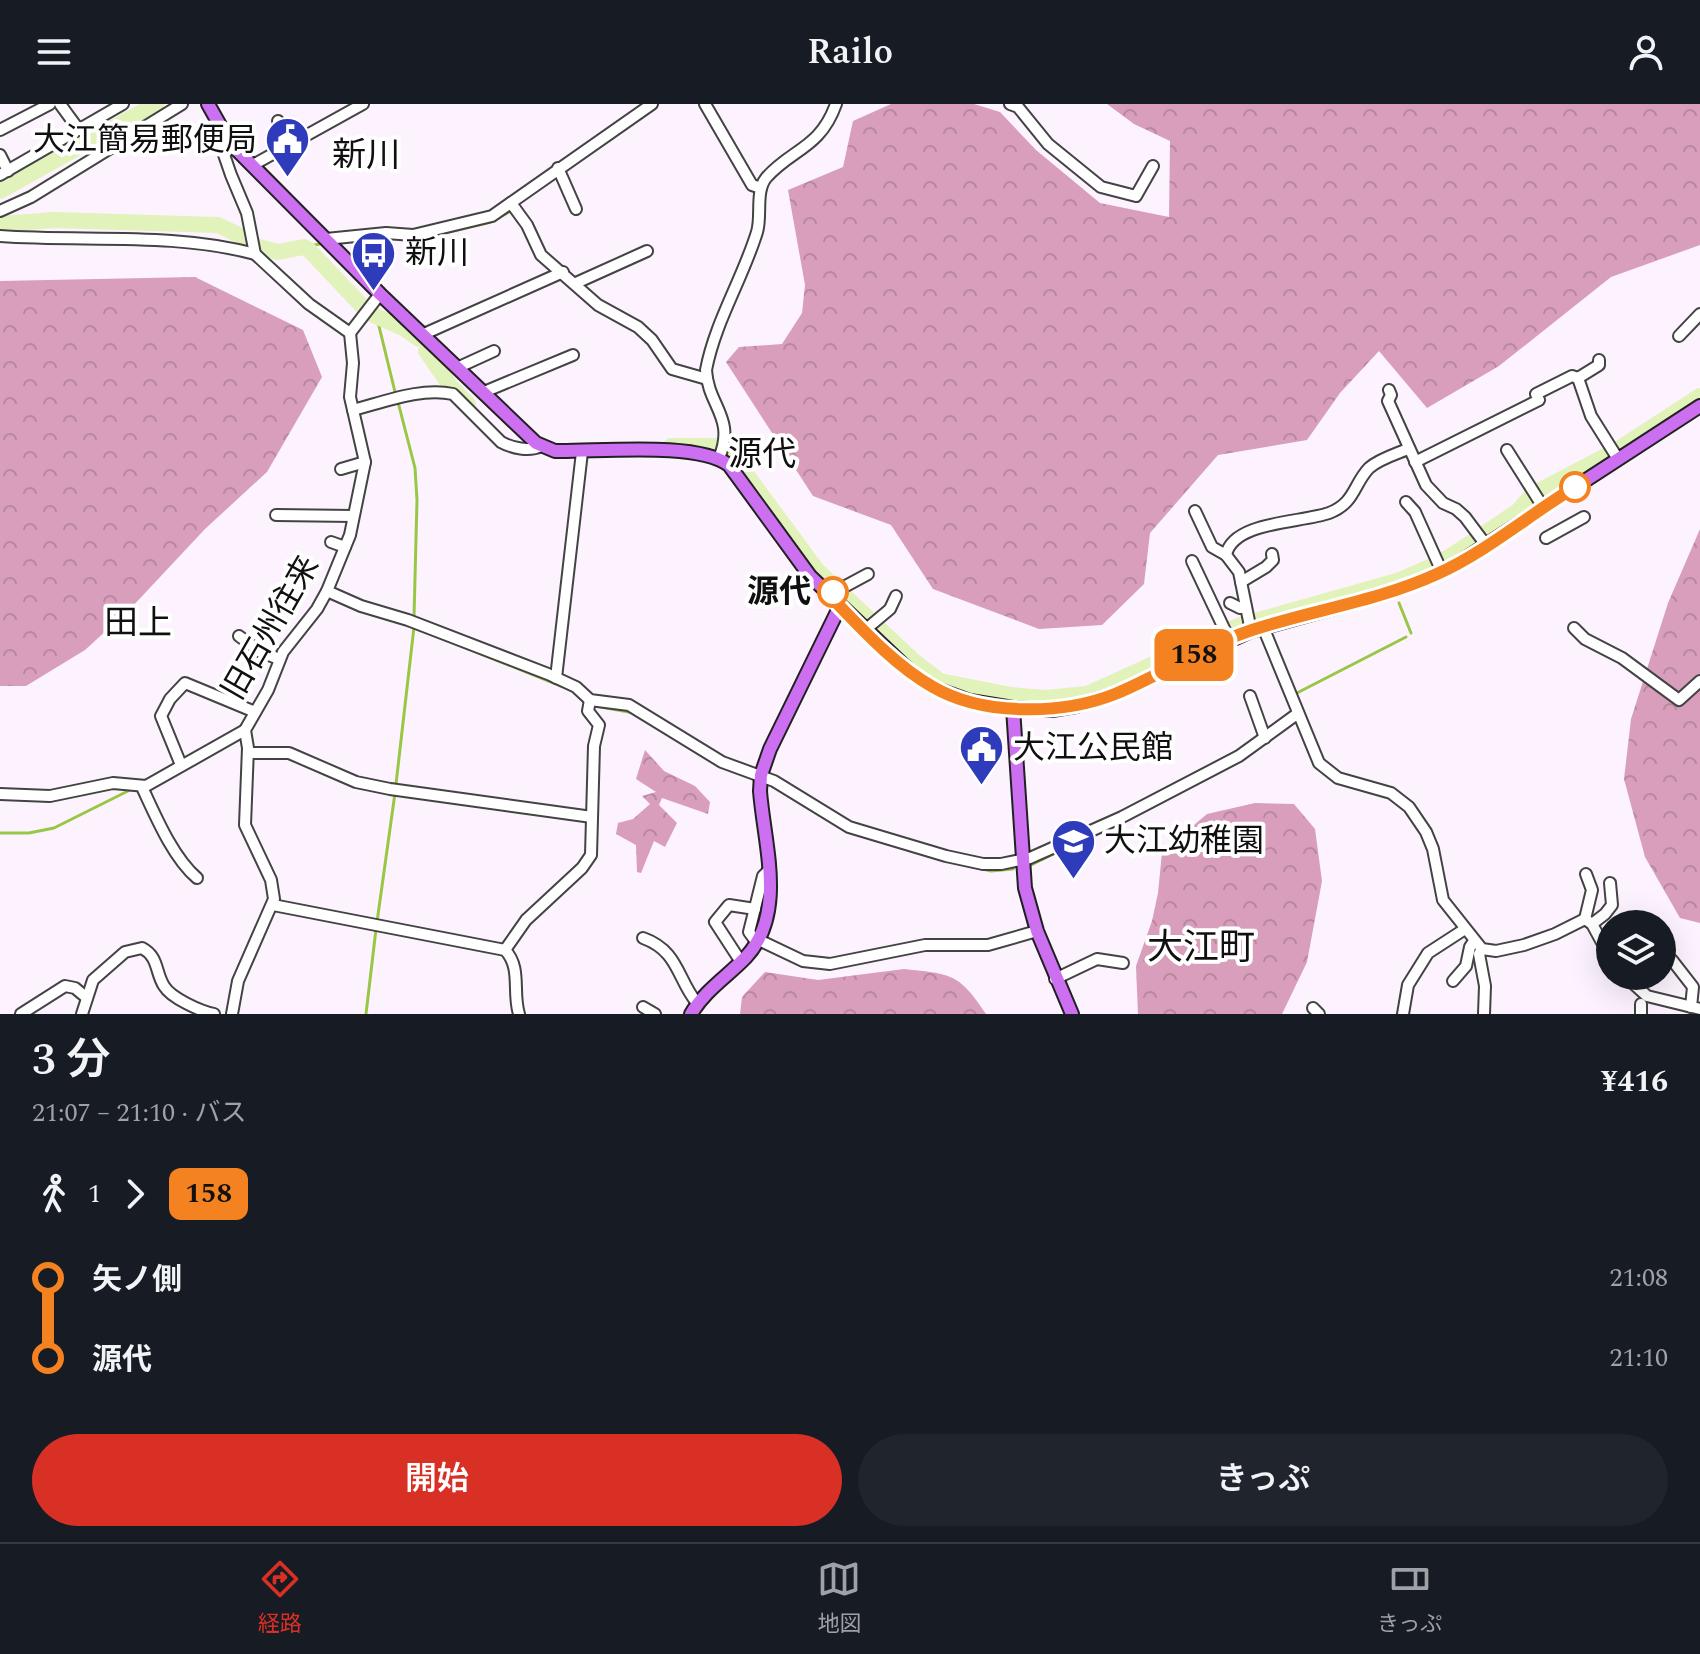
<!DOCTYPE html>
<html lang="ja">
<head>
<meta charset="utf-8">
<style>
	body { margin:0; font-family:Spectral,"Noto Sans JP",serif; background:#20242c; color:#f1f3f6; height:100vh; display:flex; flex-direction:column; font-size:30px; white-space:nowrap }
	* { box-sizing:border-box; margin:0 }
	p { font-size:26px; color:#9ea1a6 }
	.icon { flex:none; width:44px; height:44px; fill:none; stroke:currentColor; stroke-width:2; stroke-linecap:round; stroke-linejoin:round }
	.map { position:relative; height:910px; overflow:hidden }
	.side { display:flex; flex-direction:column; background:#171b24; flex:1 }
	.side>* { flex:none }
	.badge { padding:0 16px; border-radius:12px; font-size:28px; line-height:52px }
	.fabs { position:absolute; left:1596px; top:806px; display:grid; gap:16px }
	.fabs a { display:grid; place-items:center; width:80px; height:80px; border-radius:50%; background:#171b24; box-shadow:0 8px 32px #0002; font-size:40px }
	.map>.badge { position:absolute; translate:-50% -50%; box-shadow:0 0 0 4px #fff }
	.legs { display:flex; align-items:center; gap:12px; height:88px; padding:0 32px; font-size:26px }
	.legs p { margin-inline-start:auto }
	.summary { display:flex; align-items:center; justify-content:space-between; height:136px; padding:0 32px }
	h1 { font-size:44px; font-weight:600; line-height:60px }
	.action { display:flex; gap:16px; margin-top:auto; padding:16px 32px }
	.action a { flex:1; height:92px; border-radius:48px; background:#d93025; color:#fff; font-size:32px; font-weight:600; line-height:92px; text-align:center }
	.action a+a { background:#20242c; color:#f1f3f6 }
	ul { padding:0 32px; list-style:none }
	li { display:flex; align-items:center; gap:28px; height:80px; font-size:30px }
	li i { display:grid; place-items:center; width:12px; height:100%; margin:0 10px; background:currentColor }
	li i::after { content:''; width:20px; height:20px; margin:-10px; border:6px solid; border-radius:50%; background:#171b24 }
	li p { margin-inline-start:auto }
	li:first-child i { background:linear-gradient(#0000 50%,currentColor 0) }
	li:last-child i { background:linear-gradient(currentColor 50%,#0000 0) }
	header { display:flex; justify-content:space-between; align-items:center; height:104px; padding:0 32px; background:#171b24; font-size:36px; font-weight:600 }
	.tabs { display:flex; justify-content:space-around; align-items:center; height:112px; border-top:2px solid #363941; background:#171b24; font-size:22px; color:#9ea1a6 }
	.tabs a { display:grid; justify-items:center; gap:4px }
	.tabs .active { color:#d93025 }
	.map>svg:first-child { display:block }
	.forest { fill:url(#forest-crowns) }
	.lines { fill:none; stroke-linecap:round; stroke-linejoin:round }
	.stream { stroke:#99c745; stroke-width:3 }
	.river { stroke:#e1f3ba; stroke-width:16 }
	.minor-casing { stroke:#434343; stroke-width:14 }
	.major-casing { stroke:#212121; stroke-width:16 }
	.minor { stroke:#fff; stroke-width:10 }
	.major { stroke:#cc70f1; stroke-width:12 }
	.line-1-casing { stroke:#fff; stroke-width:18 }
	.line-1 { stroke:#f58220; stroke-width:12 }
	.stop-1-dot { fill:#fff; stroke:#f58220; stroke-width:4 }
	.labels { text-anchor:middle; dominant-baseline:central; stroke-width:8; stroke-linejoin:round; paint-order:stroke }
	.poi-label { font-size:32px; fill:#101010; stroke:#fff; text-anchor:start }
	.stop-label { font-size:32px; font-weight:bold; fill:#101010; stroke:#fff; text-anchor:end }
	.street-label { font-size:32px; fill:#101010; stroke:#fff }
	.neighbourhood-label { font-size:34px; fill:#101010; stroke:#fff }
	.quarter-label { font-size:36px; fill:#101010; stroke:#fff }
</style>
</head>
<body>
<header><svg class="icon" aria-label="menu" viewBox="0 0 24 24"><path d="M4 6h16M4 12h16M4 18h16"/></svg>Railo<svg class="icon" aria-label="person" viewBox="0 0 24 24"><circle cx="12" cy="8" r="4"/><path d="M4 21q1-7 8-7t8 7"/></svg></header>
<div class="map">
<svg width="1700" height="910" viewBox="0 0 1700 910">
	<defs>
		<pattern id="forest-crowns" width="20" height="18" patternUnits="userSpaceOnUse" patternTransform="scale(2)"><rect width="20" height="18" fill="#d89ebb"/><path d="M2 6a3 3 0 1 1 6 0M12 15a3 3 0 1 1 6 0" fill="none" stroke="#b887a0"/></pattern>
	</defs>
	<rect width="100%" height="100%" fill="#fcf3fe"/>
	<g class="forest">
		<polygon points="891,0 974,0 1000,8 1036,46 1100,99 1169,113 1170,37 1134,20 1107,0 1700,0 1700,141 1611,173 1499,262 1427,304 1379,247 1340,289 1307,336 1218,351 1150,429 1144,480 1102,521 1039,525 933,485 891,421 813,392 726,258 739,243 782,240 802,209 805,181 788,86 843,63 853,17"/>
		<polygon points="195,173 303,226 322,273 267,368 205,425 131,504 85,546 26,582 0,582 0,177"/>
		<polygon points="1700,425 1700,819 1680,814 1645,753 1624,675 1631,615 1668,499"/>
		<polygon points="645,646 664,667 695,682 710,698 708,710 662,694 659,701 677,719 665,743 654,737 641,769 637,768 636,741 616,730 618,719 633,715 650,700 642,692 656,688 636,675"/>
		<polygon points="1255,699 1294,700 1315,725 1322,777 1307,858 1282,910 1138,910 1136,862 1152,817 1158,789 1162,748 1207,710"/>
		<path d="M904 865C951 870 959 869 986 910H740L742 893 765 868 818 876Z"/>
	</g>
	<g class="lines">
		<g class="stream">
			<polyline points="424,134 491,118 511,107"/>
			<polyline points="304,143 320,140"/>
			<polyline points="377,214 396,292"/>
			<polyline points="398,298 415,364 417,396 414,513"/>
			<polyline points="1399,499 1411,529"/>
			<polyline points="1295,590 1406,533"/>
			<polyline points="590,601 634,609"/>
			<polyline points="393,680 396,680 414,523 561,582"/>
			<polyline points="0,729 29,729 54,724 130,686"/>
			<polyline points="935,754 991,767 1013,765"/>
			<polyline points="1031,761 1080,737"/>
			<polyline points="377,818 395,689"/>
			<polyline points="366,910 376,825"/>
		</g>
		<g class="river">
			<polyline points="0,87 156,0"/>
			<polyline points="0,120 54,116 218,121 247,135"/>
			<polyline points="259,143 278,148 304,143 309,146 363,203"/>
			<polyline points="371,210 405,225 419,235"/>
			<polyline points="426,247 451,283 468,300"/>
			<polyline points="671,342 721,342"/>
			<polyline points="1617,346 1700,292"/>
			<polyline points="729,347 817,466 914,557 940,577 1011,591 1045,594 1087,590 1222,529"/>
			<polyline points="1537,388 1609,350"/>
			<polyline points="1484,430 1518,407 1531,392"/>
			<polyline points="1252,518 1397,477 1441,458 1477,435"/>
			<polyline points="1228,526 1244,520"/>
		</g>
		<defs>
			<g id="minor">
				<polyline points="60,0 79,26"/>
				<polyline points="705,0 752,81 761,84"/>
				<polyline points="1010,0 1018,3 1048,40 1101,83 1136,92 1153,62"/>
				<polyline points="278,17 290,41"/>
				<polyline points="217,20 219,36 231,71 247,109 255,150 309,200 350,229 353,259 350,293 365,358 350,431 327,487 317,505 283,548 268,586 245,626 248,644 245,721 271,776 274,795 238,877 232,910"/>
				<polyline points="0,26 50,0"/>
				<polyline points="0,51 8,67"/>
				<polyline points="253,61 363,0"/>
				<polyline points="558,64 576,105"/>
				<polyline points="0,71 123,0"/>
				<polyline points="511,99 527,121 541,151 598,201 638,223 652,236 672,265 707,275"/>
				<polyline points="0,107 31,93 182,0"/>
				<path d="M0 132C84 138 174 128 255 150"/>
				<polyline points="326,135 386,129 413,131 492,112 652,0"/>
				<polyline points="576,179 647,147"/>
				<polyline points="350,229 380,190"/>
				<polyline points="424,230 563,168"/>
				<polyline points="1679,232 1700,210"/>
				<polyline points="459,263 494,247"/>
				<polyline points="1578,274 1591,312 1618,355"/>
				<polyline points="1389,286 1391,291 1388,297 1426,381 1443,399 1456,405 1465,413 1486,441"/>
				<polyline points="484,288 573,251"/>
				<path d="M353 306C384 298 421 283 453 290L501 338C512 344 529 348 541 342"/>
				<polyline points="1507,346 1543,403"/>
				<path d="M719 354C736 314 708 302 706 266 715 218 743 174 757 128 762 112 755 88 766 74 791 45 820 45 836 0"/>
				<polyline points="1415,358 1539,296 1536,290 1572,272 1578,274 1599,261 1599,256"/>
				<polyline points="341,365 365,358"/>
				<polyline points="1406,398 1415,408 1442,468"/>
				<polyline points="1195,407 1212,443 1226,451 1239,468 1251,527"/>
				<polyline points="276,411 353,412"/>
				<polyline points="1546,434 1584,413"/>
				<polyline points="331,438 345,443"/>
				<path d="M1226 451C1233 417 1301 419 1329 409 1355 399 1353 381 1369 364 1379 355 1396 350 1408 345"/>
				<polyline points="1192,457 1229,535"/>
				<polyline points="1241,478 1266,463 1273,456 1272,450"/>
				<polyline points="327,487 361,502 408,516 548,570 576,583 590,596 629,601 722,658 774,677 849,723 946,752 983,760 1001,760 1030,754 1122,713 1239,652 1297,610"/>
				<polyline points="829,491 868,470"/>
				<polyline points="1230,499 1240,504 1246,503"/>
				<polyline points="1263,523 1319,659 1338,674 1391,689 1409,703 1426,728 1433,745 1443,796 1482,845 1496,847 1524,841 1555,830 1585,815 1592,820 1610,853"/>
				<polyline points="1574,524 1585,535 1622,554 1679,596 1700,577"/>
				<polyline points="865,526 890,505 896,492"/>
				<polyline points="239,532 259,547 279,555"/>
				<polyline points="556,574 582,348"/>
				<polyline points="1250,592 1265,634"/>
				<polyline points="248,649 289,649 356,678 390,685 592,713"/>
				<polyline points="181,661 161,612 170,595 185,579 255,608"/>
				<path d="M142 683C155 711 173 754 197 774"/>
				<polyline points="0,690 50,692 113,679 146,682 245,626"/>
				<path d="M273 801 505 846C522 864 512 888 519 910"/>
				<polyline points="1585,815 1592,786 1586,770"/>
				<polyline points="1592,820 1605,810 1612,801 1610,779"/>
				<path d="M643 834C679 847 677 875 697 899"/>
				<polyline points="759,836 803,857 830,860 925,841 988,841 1037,827"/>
				<polyline points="757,839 749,828 763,772 768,767"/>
				<polyline points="1482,845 1479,850 1485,882 1484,910"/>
				<polyline points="505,846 526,816 582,764 591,751 594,642 599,621 588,607 590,596"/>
				<polyline points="1672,856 1693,883 1691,903"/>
				<polyline points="741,858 715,818 729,801 755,805"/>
				<polyline points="1625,872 1647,892 1700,905"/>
				<polyline points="1055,875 1097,855 1123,859"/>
				<polyline points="1453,877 1466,862 1470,843 1474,837"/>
				<polyline points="1641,900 1641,910"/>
				<polyline points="643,903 655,910"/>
				<polyline points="1313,904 1319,910"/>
				<polyline points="21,910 65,882 75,884 87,894"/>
				<path d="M82 910 93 876 125 848 142 844C159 853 155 868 164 882 171 894 200 907 214 910"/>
				<polyline points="1403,910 1408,881 1428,849 1465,825"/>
			</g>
			<g id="major">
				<path d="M208 0 230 39 380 190 536 339 555 347C597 348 697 337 729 361L810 472 914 571 934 584 970 597 1013 604 1052 606 1076 602 1112 591 1251 527 1388 489 1433 472 1460 458 1700 302"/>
				<polyline points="1013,604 1025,784 1037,827 1072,910"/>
				<path d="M691 910C705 886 728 872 746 853 787 809 764 740 760 687L761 671 770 645 840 502"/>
			</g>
		</defs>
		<use href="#minor" class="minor-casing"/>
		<use href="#major" class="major-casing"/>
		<use href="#minor" class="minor"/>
		<use href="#major" class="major"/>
	</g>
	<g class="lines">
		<defs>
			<path id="line-1" d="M833 488 829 491C860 523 894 561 933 583 983 612 1062 611 1115 590 1161 571 1204 542 1252 526 1313 506 1378 497 1437 470 1486 448 1529 411 1575 383"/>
		</defs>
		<use href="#line-1" class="line-1-casing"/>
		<use href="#line-1" class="line-1"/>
	</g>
	<defs>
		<symbol id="civic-pin" viewBox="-11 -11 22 30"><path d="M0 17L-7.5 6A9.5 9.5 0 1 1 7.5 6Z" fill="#2e3bba" stroke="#fff"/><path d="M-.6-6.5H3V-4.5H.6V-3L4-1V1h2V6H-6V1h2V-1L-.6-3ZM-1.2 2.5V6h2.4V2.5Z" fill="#fff"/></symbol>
		<symbol id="bus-pin" viewBox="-11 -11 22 30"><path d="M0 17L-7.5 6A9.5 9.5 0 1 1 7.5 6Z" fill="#2e3bba" stroke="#fff"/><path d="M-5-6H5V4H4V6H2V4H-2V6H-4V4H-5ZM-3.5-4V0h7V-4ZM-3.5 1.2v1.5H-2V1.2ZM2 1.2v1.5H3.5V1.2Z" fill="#fff"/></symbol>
		<symbol id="school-pin" viewBox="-11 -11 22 30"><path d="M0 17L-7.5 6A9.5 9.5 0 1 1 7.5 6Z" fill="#2e3bba" stroke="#fff"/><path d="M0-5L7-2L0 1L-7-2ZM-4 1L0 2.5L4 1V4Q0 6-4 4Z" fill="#fff"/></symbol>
	</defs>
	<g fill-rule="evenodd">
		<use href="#civic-pin" x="262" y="10" width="51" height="69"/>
		<use href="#bus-pin" x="348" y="124" width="51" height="69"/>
		<use href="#civic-pin" x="956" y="618" width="51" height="69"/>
		<use href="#school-pin" x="1048" y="712" width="51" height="69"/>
	</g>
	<g class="stop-1-dot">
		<circle cx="1575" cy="383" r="14"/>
		<circle cx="833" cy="488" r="14"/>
	</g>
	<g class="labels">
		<g class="poi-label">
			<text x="257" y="36" text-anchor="end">大江簡易郵便局</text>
			<text x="405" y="149">新川</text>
			<text x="1013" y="644">大江公民館</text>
			<text x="1104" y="737">大江幼稚園</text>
		</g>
		<g class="stop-label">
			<text x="811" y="488">源代</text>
		</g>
		<g class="street-label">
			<text transform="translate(271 524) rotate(-60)">旧石州往来</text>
		</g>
		<g class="neighbourhood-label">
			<text x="366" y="52">新川</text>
			<text x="762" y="351">源代</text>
			<text x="138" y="520">田上</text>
		</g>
		<g class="quarter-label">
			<text x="1201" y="844">大江町</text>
		</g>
	</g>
</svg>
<div class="fabs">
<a><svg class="icon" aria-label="layers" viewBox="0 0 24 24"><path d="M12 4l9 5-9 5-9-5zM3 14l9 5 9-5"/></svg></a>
</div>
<b class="badge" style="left:1194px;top:551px;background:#f58220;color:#111">158</b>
</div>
<section class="side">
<div class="summary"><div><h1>3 分</h1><p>21:07 – 21:10 · バス</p></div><b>¥416</b></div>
<div class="legs"><svg class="icon" aria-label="walk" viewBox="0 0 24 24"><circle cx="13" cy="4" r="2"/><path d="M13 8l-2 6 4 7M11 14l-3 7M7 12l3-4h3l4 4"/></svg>1<svg class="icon" aria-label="forward" viewBox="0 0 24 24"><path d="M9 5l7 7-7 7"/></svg><b class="badge" style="background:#f58220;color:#111">158</b></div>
<ul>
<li><i style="color:#f58220"></i><b>矢ノ側</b><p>21:08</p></li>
<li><i style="color:#f58220"></i><b>源代</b><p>21:10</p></li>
</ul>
<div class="action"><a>開始</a><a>きっぷ</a></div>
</section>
<nav class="tabs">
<a class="active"><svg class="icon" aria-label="directions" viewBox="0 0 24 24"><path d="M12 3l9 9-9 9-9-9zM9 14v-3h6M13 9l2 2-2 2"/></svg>経路</a>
<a><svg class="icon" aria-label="map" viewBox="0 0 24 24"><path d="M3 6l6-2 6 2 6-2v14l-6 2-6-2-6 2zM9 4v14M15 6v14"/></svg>地図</a>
<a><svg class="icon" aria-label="tickets" viewBox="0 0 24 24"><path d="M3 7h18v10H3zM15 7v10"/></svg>きっぷ</a>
</nav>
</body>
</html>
